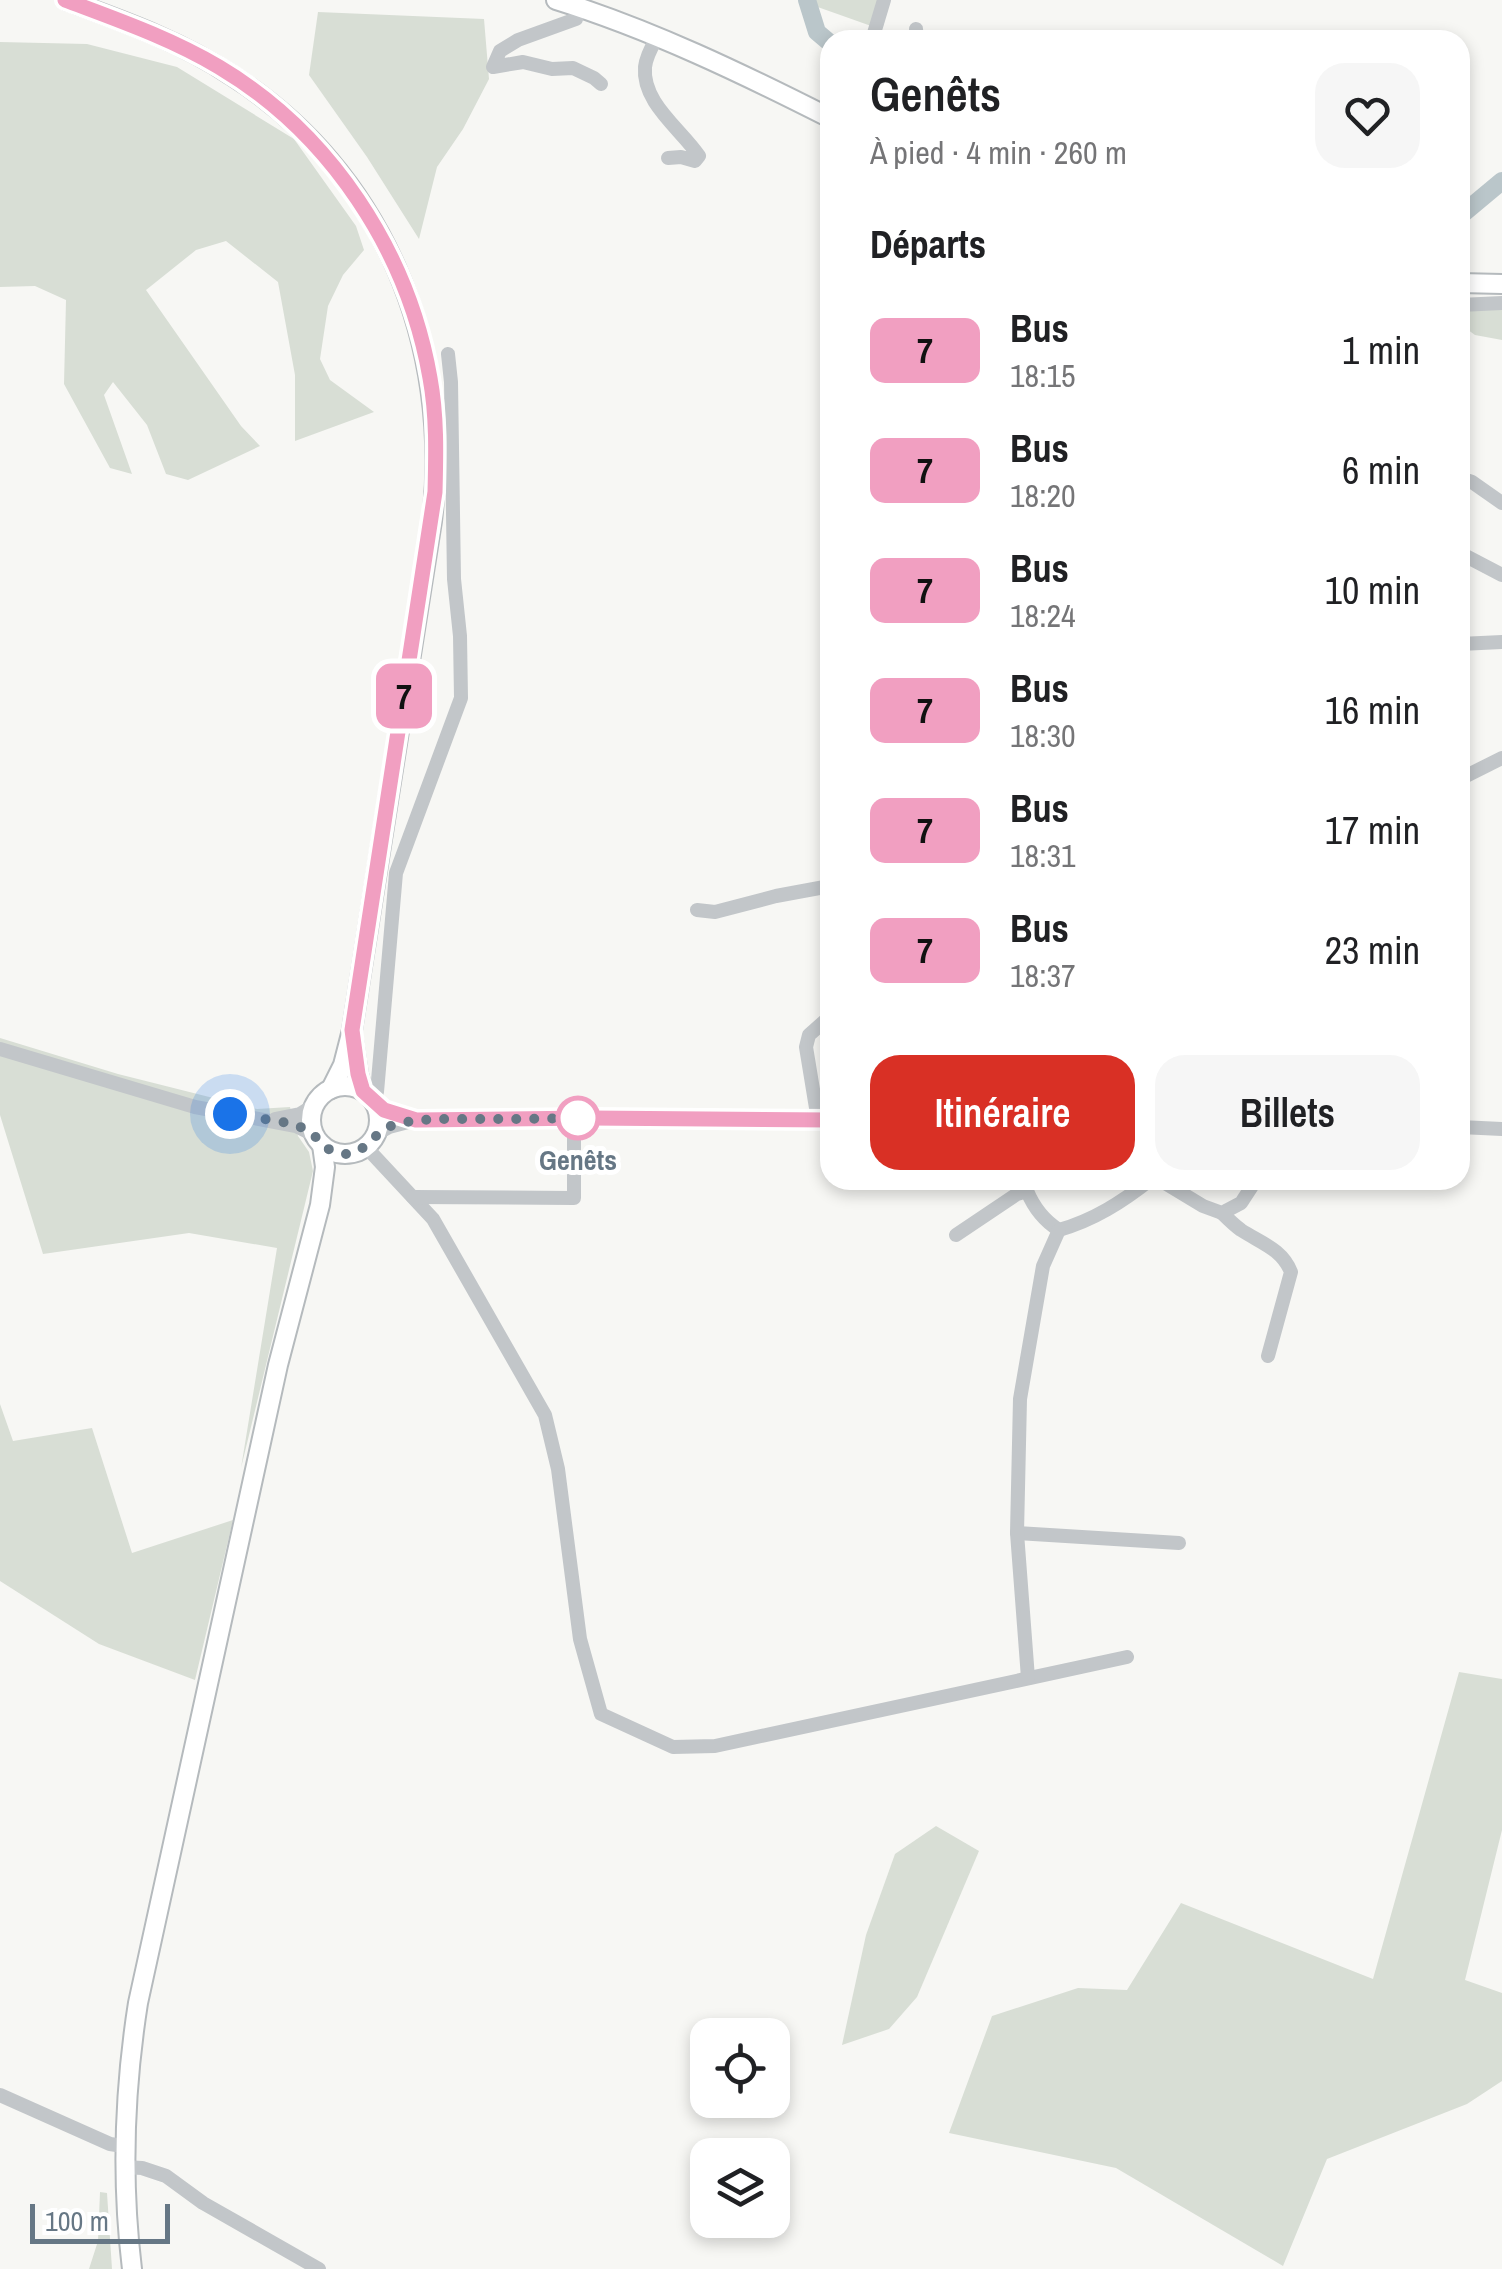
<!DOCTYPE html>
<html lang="fr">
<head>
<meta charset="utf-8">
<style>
	body { margin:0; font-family:"Archivo Narrow",sans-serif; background:#f6f6f6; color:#202124; height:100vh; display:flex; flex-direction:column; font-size:38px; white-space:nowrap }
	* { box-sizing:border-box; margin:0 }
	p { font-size:32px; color:#757577 }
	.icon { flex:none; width:55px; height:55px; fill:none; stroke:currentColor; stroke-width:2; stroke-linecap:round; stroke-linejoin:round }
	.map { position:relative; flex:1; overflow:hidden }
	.sheet { position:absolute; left:820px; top:30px; width:650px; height:1160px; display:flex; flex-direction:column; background:#fff; border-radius:30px; box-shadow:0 5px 15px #0003 }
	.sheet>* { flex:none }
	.badge { padding:0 20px; border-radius:15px; font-size:35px; line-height:65px }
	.buttons { position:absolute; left:690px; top:2018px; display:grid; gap:20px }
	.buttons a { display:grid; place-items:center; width:100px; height:100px; border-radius:20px; background:#fff; box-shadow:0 5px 15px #0003; font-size:50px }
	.scale { position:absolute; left:30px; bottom:25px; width:140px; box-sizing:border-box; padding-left:10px; border:5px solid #667785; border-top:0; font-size:28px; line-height:35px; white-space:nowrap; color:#667785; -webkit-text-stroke:8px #fff; paint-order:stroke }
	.you { position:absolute; width:50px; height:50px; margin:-25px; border:8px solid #fff; border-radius:50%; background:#1a73e8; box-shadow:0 0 0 15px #1a73e833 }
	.map>.badge { position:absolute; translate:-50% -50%; box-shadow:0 0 0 5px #fff }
	h2 { padding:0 50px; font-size:38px; line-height:90px }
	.round { display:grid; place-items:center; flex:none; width:105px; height:105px; border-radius:30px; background:#f6f6f6 }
	.head { display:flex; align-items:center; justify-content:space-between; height:170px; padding:0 50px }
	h1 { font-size:48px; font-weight:600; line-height:75px }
	.cta { display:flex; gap:20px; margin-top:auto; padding:20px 50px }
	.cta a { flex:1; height:115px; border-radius:30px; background:#d93025; color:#fff; font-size:40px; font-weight:600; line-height:115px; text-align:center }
	.cta a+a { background:#f6f6f6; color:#202124 }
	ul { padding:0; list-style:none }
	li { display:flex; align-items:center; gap:30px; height:120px; padding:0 50px }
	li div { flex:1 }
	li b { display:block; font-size:38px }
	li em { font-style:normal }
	li .badge { min-width:110px; font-weight:700; text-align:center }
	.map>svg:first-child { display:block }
	.green { fill:#d8ded5 }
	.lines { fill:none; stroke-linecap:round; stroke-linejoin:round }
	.river { stroke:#bac6ca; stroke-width:18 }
	.major-casing { stroke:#b5babd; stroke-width:22 }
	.minor { stroke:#c2c6c9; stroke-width:14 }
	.major { stroke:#fff; stroke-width:18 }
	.line-casing { stroke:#fff; stroke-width:22 }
	.line { stroke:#f19fc1; stroke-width:15 }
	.walk { stroke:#667785; stroke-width:10; stroke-dasharray:0 18 }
	.stop-dot { fill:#fff; stroke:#f19fc1; stroke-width:5 }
	.labels { text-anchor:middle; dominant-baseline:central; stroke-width:10; stroke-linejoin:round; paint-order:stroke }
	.stop-label { font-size:28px; font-weight:bold; fill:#667785; stroke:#fff }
</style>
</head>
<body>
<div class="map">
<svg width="1502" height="2269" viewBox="0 0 1502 2269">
	<rect width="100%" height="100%" fill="#f7f7f4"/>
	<g class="green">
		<polygon points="798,0 884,0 874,27"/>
		<polygon points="318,12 484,19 489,79 463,129 437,167 419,239 367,157 309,75"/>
		<polygon points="0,42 87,44 177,67 294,139 356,226 364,250 343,275 328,306 320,359 330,380 374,412 295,441 295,375 278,282 226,241 196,250 146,290 241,426 260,446 188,480 166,474 147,425 113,382 104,395 132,474 110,468 64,384 66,300 35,286 0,287"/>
		<polygon points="1502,308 1502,340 1475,335 1460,324 1460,311"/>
		<polygon points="0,1038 118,1074 257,1109 290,1107 298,1136 309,1152 313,1171 241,1468 277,1248 189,1233 43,1254 0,1115"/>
		<polygon points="0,1404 13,1441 92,1428 132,1553 233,1520 195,1680 99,1644 0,1581"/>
		<polygon points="1459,1672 1502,1679 1502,1830 1465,1980 1502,1993 1502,2081 1467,2104 1327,2159 1283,2266 1116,2168 949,2133 992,2016 1078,1988 1127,1990 1181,1903 1373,1979"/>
		<polygon points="936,1826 979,1851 917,1997 889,2029 842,2045 866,1935 895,1854"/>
		<polygon points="100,2192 107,2193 112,2269 89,2269 98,2241"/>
	</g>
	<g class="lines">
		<g class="river">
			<polyline points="807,0 817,32 830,43"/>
			<polyline points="1460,216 1502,181"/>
		</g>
		<defs>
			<g id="major">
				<path d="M66 0C123 21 180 41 231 75 384 172 452 345 432 521L352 1030 343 1065 331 1089"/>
				<path d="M556 0C652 30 741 73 830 118"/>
				<polyline points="1460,283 1502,284"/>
				<polyline points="353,1040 358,1074 363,1091"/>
				<circle cx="345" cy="1120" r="34"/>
				<path d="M132 2269C121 2179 124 2092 138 2003L278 1365 320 1205 325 1167 322 1145"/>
			</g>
		</defs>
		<use href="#major" class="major-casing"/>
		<g class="minor">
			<polyline points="579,7 576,19 518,40 500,51 493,67 523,62 552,69 573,68 594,78 601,84"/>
			<polyline points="916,29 917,40"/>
			<path d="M657 37C652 46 646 57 645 67 642 103 681 129 699 156L695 161 681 157 668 158"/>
			<polyline points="872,40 884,0"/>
			<polyline points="1460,305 1502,303"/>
			<polyline points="1460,478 1472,482 1502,503"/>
			<polyline points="1460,553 1502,575"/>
			<polyline points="1460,644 1502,642"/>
			<polyline points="1460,779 1502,758"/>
			<polyline points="697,910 715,912 776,896 830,886"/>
			<polyline points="0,1049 195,1107 296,1126 314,1135"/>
			<polyline points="371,1098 377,1092 396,873 461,698 460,636 454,579 451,382 448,354"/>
			<polyline points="375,1105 388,1113 411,1118"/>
			<polyline points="275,1119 300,1114 313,1106"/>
			<polyline points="818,1120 806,1047 809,1035 827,1019 830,1019"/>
			<polyline points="1460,1127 1502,1129"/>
			<polyline points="376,1134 389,1127 416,1120 590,1118 830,1120"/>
			<polyline points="366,1147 433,1219 545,1415 558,1469 580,1639 601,1714 673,1747 715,1746 1127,1657"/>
			<path d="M1030 1180 1027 1191C1034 1208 1043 1220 1059 1230 1094 1220 1122 1202 1150 1180"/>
			<polyline points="1160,1180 1203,1206 1222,1213 1241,1203 1256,1180"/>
			<polyline points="413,1197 574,1198 574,1118"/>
			<path d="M1222 1213C1228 1219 1234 1225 1241 1230 1261 1243 1282 1249 1291 1272L1268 1356"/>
			<polyline points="956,1235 1017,1194 1027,1191"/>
			<polyline points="1017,1533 1179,1543"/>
			<polyline points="1028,1678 1017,1533 1020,1399 1043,1266 1059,1230"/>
			<polyline points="0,2095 110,2144 123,2146"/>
			<polyline points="124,2167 142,2168 166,2176 203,2203 319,2269"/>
		</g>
		<use href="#major" class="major"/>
	</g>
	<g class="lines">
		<defs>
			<path id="line" d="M65 0C118 20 170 38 219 67 330 133 408 251 430 378 437 416 436 454 435 492L352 1030 358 1074 363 1091 384 1110 416 1120 590 1118 830 1120"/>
		</defs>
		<use href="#line" class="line-casing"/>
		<use href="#line" class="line"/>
		<path class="walk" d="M230 1114C251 1118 287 1120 305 1129 320 1137 324 1152 342 1154 366 1156 373 1131 394 1125 419 1118 444 1119 470 1119 506 1119 542 1119 578 1118"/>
	</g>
	<circle class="stop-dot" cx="578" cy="1118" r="20"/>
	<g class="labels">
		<g class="stop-label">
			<text x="578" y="1160">Genêts</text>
		</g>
	</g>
</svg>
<div class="buttons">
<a><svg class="icon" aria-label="locate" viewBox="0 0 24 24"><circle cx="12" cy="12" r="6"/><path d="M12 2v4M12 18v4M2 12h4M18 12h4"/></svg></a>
<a><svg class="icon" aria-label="layers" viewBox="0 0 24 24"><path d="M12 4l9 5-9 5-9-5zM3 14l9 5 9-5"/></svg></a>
</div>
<div class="scale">100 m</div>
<div class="you" style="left:230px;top:1114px"></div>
<b class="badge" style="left:404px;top:696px;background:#f19fc1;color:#111">7</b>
<section class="sheet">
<div class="head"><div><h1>Genêts</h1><p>À pied · 4 min · 260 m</p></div><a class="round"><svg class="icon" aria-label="heart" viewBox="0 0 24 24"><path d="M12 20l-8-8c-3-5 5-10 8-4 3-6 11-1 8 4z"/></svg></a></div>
<h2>Départs</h2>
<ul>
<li><span class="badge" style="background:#f19fc1;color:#111">7</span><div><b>Bus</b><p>18:15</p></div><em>1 min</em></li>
<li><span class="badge" style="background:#f19fc1;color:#111">7</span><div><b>Bus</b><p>18:20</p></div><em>6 min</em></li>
<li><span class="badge" style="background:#f19fc1;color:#111">7</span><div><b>Bus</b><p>18:24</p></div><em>10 min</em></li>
<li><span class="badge" style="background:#f19fc1;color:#111">7</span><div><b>Bus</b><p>18:30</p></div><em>16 min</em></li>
<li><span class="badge" style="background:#f19fc1;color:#111">7</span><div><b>Bus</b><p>18:31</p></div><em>17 min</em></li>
<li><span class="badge" style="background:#f19fc1;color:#111">7</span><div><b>Bus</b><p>18:37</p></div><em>23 min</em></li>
</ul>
<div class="cta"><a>Itinéraire</a><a>Billets</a></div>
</section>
</div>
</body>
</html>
